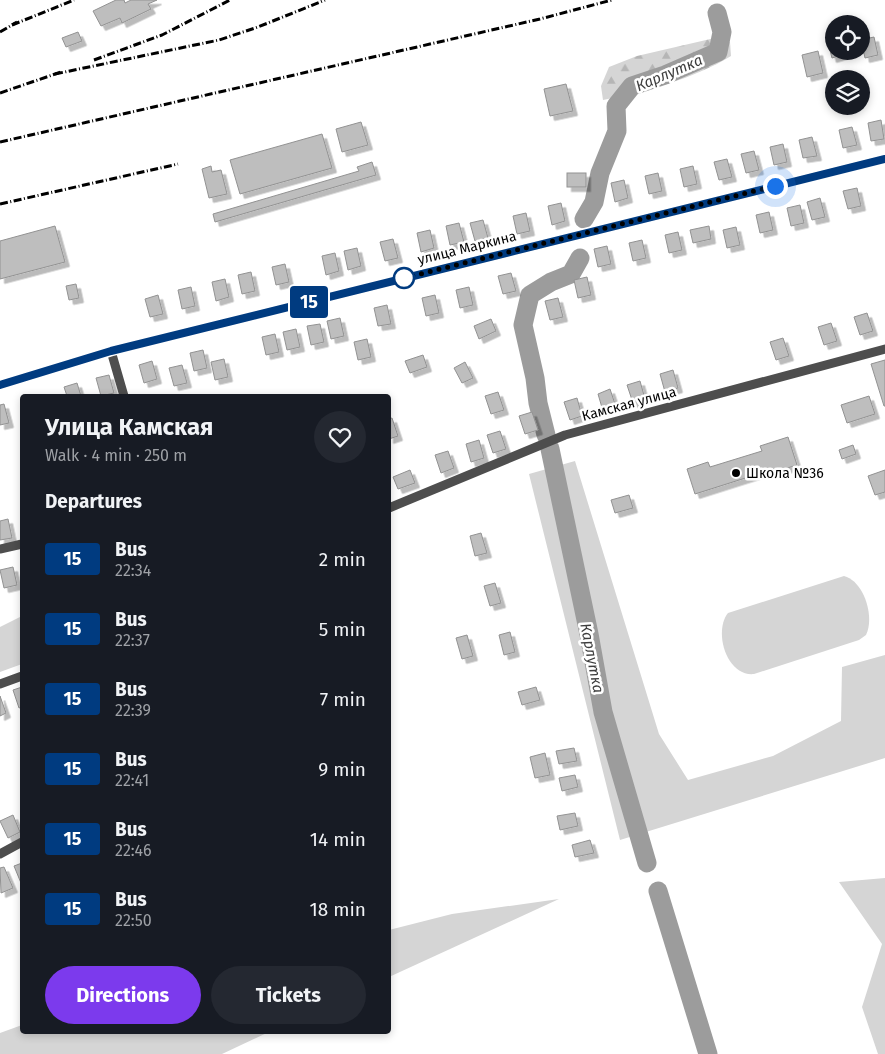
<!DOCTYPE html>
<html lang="en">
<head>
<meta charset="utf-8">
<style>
	body { margin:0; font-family:"Fira Sans",sans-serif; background:#242831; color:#f1f3f6; height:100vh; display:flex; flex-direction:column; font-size:19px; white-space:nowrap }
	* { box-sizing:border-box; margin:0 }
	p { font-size:16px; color:#9ea1a6 }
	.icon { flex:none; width:28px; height:28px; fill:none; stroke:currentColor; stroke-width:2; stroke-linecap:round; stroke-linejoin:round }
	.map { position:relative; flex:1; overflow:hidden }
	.side { position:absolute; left:20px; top:394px; width:371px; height:640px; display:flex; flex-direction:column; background:#171b24; border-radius:5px; box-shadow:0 2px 8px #0003 }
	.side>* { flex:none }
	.badge { padding:0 10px; border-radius:4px; font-size:18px; line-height:32px }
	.controls { position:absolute; left:825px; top:15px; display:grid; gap:10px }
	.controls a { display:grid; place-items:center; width:45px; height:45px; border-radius:50%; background:#171b24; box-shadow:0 2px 8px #0003; font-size:25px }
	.you { position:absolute; width:25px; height:25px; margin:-12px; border:4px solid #fff; border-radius:50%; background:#1a73e8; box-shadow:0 0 0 8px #1a73e833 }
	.map>.badge { position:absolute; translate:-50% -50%; box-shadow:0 0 0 2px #fff }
	h2 { padding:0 25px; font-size:19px; line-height:45px }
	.round { display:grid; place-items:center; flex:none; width:52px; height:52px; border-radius:26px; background:#242831 }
	.overview { display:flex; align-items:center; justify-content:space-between; height:85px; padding:0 25px }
	h1 { font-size:24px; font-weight:700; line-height:38px }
	.primary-button { display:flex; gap:10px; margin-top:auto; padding:10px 25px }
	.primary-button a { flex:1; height:58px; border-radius:30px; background:#7c3aed; color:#fff; font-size:20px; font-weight:700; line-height:58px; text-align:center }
	.primary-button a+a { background:#242831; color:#f1f3f6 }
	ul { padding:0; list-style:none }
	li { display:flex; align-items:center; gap:15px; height:70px; padding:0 25px }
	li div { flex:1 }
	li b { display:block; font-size:19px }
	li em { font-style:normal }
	li .badge { min-width:55px; font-weight:700; text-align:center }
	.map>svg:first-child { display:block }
	.grass { fill:#d5d5d5 }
	.forest { fill:url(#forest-firs) }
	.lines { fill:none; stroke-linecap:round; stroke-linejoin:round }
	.river { stroke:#9c9c9c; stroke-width:19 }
	.building { fill:#bebebe; stroke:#929292; filter:url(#shadow) }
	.street { stroke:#4e4e4e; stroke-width:9 }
	.rail { stroke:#000; stroke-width:3; stroke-dasharray:8 2.5 1 2.5; stroke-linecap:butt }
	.line-casing { stroke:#fff; stroke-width:11 }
	.line { stroke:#003b80; stroke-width:8 }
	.walk { stroke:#000; stroke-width:5; stroke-dasharray:0 9 }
	.stop-dot { fill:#fff; stroke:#003b80; stroke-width:2.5 }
	.poi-dot { fill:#000; stroke:#fff; stroke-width:2 }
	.labels { text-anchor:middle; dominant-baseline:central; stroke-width:5; stroke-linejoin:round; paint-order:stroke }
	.street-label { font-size:14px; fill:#000; stroke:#fff }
	.poi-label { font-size:14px; fill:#000; stroke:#fff; text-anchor:start }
	.water-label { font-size:15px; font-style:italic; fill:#3d3d3d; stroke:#fff }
</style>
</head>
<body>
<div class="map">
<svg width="885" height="1054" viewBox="0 0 885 1054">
	<defs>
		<pattern id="forest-firs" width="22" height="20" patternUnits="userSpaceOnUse" patternTransform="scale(1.25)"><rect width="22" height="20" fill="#d5d5d5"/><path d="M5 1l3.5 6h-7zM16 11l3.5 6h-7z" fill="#b5b5b5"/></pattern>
		<filter id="shadow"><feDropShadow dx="4.5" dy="4.5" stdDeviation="0" flood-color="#0004"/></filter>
	</defs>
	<rect width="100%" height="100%" fill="#fff"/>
	<g class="grass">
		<polygon points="575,461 659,734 688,780 773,756 841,721 842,667 885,655 885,758 620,840 529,474"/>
		<path d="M844 576C864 581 875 617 866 635L859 640 754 674C727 677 713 632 728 613Z"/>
		<polygon points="22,616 22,664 0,672 0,627"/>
		<polygon points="885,878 885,1054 878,1054 862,1007 882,944 839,882"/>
		<polygon points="559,899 389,977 389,930 452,914"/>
		<polygon points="22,1025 22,1031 271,1031 222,1054 0,1054 0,1033"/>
	</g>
	<path class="forest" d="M719 37 730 42 731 56C693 79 647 91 603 100L601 86 609 67 637 56Z"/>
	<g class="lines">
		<g class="river">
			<polyline points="584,219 594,202 600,173 617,131 616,106 632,86 665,75 718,52 722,32 717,13"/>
			<polyline points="546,435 538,403 535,378 523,325 530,295 551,282 571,274 580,258"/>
			<polyline points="550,449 589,634 603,712 647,863"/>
			<polyline points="658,891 708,1054"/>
		</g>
	</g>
	<g class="building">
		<polygon points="116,0 124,0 125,3 131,0 157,0 148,4 151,9 122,23 120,18 101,26 93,11"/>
		<polygon points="78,32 82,41 66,47 62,38"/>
		<polygon points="874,37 878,55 865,58 861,40"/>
		<polygon points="834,38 834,51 844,51 845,54 832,58 827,39"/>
		<polygon points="818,51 823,73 807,77 802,55"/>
		<polygon points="566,84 573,111 550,116 544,89"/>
		<polygon points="881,120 884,139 871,141 868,123"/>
		<polygon points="361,122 368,145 342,152 336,129"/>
		<polygon points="852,127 857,145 843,148 839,130"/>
		<polygon points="322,134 332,168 240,194 230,160"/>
		<polygon points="812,137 817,156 803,158 799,140"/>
		<polygon points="783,144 787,162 774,165 770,147"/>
		<polygon points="754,151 759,170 746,173 741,154"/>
		<polygon points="727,159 732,177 719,180 714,162"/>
		<polygon points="372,162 376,175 215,222 213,214 359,171 357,167"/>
		<polygon points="211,166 212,172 221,170 227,194 209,198 202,169"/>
		<polygon points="693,166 697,184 684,187 680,169"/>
		<rect x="567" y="173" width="19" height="14"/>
		<polygon points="658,173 662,191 649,194 645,176"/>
		<polygon points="624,180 628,198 615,202 611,183"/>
		<polygon points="857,188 861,206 848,209 843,191"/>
		<polygon points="820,198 825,217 812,220 807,202"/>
		<polygon points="561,203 565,221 552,225 548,206"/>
		<polygon points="800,205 804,223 791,226 787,208"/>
		<polygon points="769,212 773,230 760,233 756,215"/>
		<polygon points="526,213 530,231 517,234 513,216"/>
		<polygon points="483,220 488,238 475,241 470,223"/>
		<polygon points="459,223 464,242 450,245 446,226"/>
		<polygon points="55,226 65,262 0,279 0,241"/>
		<polygon points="709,226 711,239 693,243 690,230"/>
		<polygon points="736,227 740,245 727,248 723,230"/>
		<polygon points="430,230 434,248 421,252 417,233"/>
		<polygon points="678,232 682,250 669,253 665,235"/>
		<polygon points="393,239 398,258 385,261 380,242"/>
		<polygon points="642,240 646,258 633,261 629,243"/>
		<polygon points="607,246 611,264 598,267 594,249"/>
		<polygon points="357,248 361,266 348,270 344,251"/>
		<polygon points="335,253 339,271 326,275 322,256"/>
		<polygon points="285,264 289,282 276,285 272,267"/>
		<polygon points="251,272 255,291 242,294 238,275"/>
		<polygon points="511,273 516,291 503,294 498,276"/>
		<polygon points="587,277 591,295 578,298 574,280"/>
		<polygon points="225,279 229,297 216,301 212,282"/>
		<polygon points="76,284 79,298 69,300 66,286"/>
		<polygon points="191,287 195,306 182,309 178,290"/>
		<polygon points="469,287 473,305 460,308 456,290"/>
		<polygon points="158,295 163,314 150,317 145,299"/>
		<polygon points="435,295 439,313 426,316 422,298"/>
		<polygon points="558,298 563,317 550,320 545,301"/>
		<polygon points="387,305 391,324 378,326 374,308"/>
		<polygon points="867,313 873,331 860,335 854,317"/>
		<polygon points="340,318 344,336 331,339 327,321"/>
		<polygon points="491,319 496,331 479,339 474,326"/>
		<polygon points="831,323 837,341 824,345 818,327"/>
		<polygon points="320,324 324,342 311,345 307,326"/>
		<polygon points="296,329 300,347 287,350 283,332"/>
		<polygon points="275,334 279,352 266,355 262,337"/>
		<polygon points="783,338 789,356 776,360 770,342"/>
		<polygon points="367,339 371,357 358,360 354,342"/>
		<polygon points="203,350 207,368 194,371 190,353"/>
		<polygon points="423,355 427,367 410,373 405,361"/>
		<polygon points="224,359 228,377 215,380 211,362"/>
		<polygon points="885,360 885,406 884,406 871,364"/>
		<polygon points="152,361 157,379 144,383 139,365"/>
		<polygon points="465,362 473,378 462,383 454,368"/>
		<polygon points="182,365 187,383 174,386 169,368"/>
		<polygon points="673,370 678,388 665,392 660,374"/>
		<polygon points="109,375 114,393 101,396 96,378"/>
		<polygon points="640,381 645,399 633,403 627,385"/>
		<polygon points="77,383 81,396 67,396 64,387"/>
		<polygon points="610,389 616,407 603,411 598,394"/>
		<polygon points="498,392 504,410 491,414 485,396"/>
		<polygon points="869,396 875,414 847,423 841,405"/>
		<polygon points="577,398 582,416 570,420 564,402"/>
		<polygon points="4,404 9,423 0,425 0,405"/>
		<polygon points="532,412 538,430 525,434 519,416"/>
		<polygon points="392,418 398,436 389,439 389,419"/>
		<polygon points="500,431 506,449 493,453 487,435"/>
		<polygon points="788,437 797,465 778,471 777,468 695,494 687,469 708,462 710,467 762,451 760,446"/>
		<polygon points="479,440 484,458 471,462 466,444"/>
		<polygon points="853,445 856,454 842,459 839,450"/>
		<polygon points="448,451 454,468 441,473 435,455"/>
		<polygon points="410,470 415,483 398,489 393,477"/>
		<polygon points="885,470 885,492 875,495 868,476"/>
		<polygon points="629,495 633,508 615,513 611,500"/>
		<polygon points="8,519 12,538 0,540 0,521"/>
		<polygon points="481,533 487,553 475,556 470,536"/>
		<polygon points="13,567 17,585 4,588 0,570"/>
		<polygon points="495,583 501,603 490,606 484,586"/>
		<polygon points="510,632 515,652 504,655 499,635"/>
		<polygon points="467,635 473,656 462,659 456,638"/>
		<polygon points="22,687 22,707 19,708 13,690"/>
		<polygon points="536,687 540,700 522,705 518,692"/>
		<polygon points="0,696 6,713 0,716"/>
		<polygon points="574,748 577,761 559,764 556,751"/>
		<polygon points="545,753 550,775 535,778 530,757"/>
		<polygon points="575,775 578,787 562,791 559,778"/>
		<polygon points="575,813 578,826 560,830 557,816"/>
		<polygon points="13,815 20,832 8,838 0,821"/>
		<polygon points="590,840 594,853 575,857 572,845"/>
		<polygon points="22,863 22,883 21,883 14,866"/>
		<polygon points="4,867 13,888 1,893 0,868"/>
	</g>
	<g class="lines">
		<g class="street">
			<polyline points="111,351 124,396"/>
			<polyline points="0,385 111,351 885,159"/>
			<polyline points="389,508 565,435 885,349"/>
			<polyline points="0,549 22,544"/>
			<polyline points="0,684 22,676"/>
			<polyline points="0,854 22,842"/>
		</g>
		<g class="rail">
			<polyline points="12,25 74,0"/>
			<polyline points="0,32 17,22"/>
			<polyline points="94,60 162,35 230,0"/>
			<polyline points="55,74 219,40 258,27 325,0"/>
			<polyline points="0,93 61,72"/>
			<polyline points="0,142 540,19 612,0"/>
			<polyline points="0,204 178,164"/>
		</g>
	</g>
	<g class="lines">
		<defs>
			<polyline id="line" points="0,385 111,351 885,159"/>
		</defs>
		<use href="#line" class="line-casing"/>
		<use href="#line" class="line"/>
		<polyline class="walk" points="404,278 775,186"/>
	</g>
	<circle class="stop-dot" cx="404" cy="278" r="10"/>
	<circle class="poi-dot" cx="736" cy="473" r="5"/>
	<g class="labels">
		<g class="street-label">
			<text transform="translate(467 248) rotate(-14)">улица Маркина</text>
			<text transform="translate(629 404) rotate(-15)">Камская улица</text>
		</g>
		<g class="poi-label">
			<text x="746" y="473">Школа №36</text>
		</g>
		<g class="water-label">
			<text transform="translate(669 73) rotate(-23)">Карлутка</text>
			<text transform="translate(592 658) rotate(79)">Карлутка</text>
		</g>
	</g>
</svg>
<div class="controls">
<a><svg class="icon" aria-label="locate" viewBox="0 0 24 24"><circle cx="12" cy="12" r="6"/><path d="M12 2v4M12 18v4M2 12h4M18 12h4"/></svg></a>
<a><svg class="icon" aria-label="layers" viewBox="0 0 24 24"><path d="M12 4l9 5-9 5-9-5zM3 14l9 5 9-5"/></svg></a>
</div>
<div class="you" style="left:775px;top:186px"></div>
<b class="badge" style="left:309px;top:302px;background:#003b80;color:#fff">15</b>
<section class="side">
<div class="overview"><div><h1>Улица Камская</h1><p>Walk · 4 min · 250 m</p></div><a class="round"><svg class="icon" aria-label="heart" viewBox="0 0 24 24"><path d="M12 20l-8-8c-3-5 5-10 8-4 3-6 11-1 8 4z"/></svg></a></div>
<h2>Departures</h2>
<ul>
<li><span class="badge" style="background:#003b80;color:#fff">15</span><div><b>Bus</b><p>22:34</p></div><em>2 min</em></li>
<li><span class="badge" style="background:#003b80;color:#fff">15</span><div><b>Bus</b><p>22:37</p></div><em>5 min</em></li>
<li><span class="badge" style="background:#003b80;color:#fff">15</span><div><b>Bus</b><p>22:39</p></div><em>7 min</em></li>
<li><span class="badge" style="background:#003b80;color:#fff">15</span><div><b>Bus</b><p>22:41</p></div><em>9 min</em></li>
<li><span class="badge" style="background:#003b80;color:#fff">15</span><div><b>Bus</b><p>22:46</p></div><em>14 min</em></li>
<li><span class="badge" style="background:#003b80;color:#fff">15</span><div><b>Bus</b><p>22:50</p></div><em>18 min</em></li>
</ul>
<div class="primary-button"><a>Directions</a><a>Tickets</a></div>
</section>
</div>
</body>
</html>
